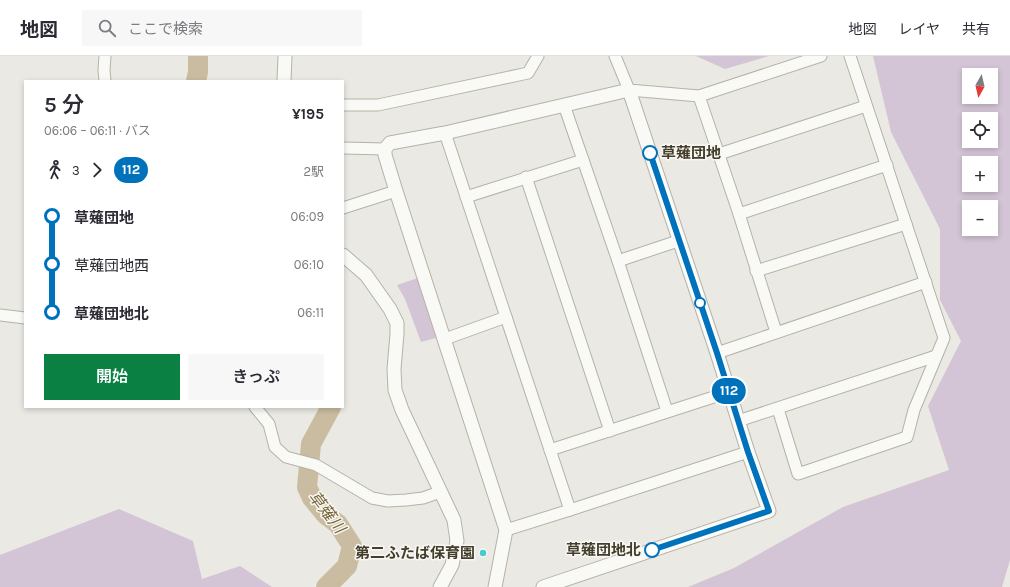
<!DOCTYPE html>
<html lang="ja">
<head>
<meta charset="utf-8">
<style>
	body { margin:0; font-family:Karla,"Noto Sans JP",sans-serif; background:#f7f7f7; color:#2b2b33; height:100vh; display:flex; flex-direction:column; font-size:15px; white-space:nowrap }
	* { box-sizing:border-box; margin:0 }
	p { font-size:13px; color:#7c7c81 }
	.icon { flex:none; width:22px; height:22px; fill:none; stroke:currentColor; stroke-width:2; stroke-linecap:round; stroke-linejoin:round }
	.map { position:relative; flex:1; overflow:hidden }
	.sheet { position:absolute; left:24px; top:24px; width:320px; height:328px; display:flex; flex-direction:column; background:#fff; border-radius:0px; box-shadow:0 2px 6px #0003 }
	.sheet>* { flex:none }
	.badge { padding:0 8px; border-radius:13px; font-size:14px; line-height:26px }
	.needle { width:26px; rotate:188deg }
	.buttons { position:absolute; left:962px; top:12px; display:grid; gap:8px }
	.buttons a { display:grid; place-items:center; width:36px; height:36px; border-radius:0px; background:#fff; box-shadow:0 2px 6px #0003; font-size:20px }
	.map>.badge { position:absolute; translate:-50% -50%; box-shadow:0 0 0 2px #fff }
	.legs { display:flex; align-items:center; gap:6px; height:44px; padding:0 20px; font-size:13px }
	.legs p { margin-inline-start:auto }
	.summary { display:flex; align-items:center; justify-content:space-between; height:68px; padding:0 20px }
	h1 { font-size:22px; font-weight:600; line-height:30px }
	.action { display:flex; gap:8px; margin-top:auto; padding:8px 20px }
	.action a { flex:1; height:46px; border-radius:0px; background:#0b8043; color:#fff; font-size:16px; font-weight:600; line-height:46px; text-align:center }
	.action a+a { background:#f7f7f7; color:#2b2b33 }
	ul { padding:0 20px; list-style:none }
	li { display:flex; align-items:center; gap:14px; height:48px; font-size:15px }
	li i { display:grid; place-items:center; width:6px; height:100%; margin:0 5px; background:currentColor }
	li i::after { content:''; width:10px; height:10px; margin:-5px; border:3px solid; border-radius:50%; background:#fff }
	li p { margin-inline-start:auto }
	li:first-child i { background:linear-gradient(#0000 50%,currentColor 0) }
	li:last-child i { background:linear-gradient(currentColor 50%,#0000 0) }
	header { display:flex; align-items:center; gap:24px; box-sizing:border-box; height:56px; padding:0 20px; background:#fff; border-bottom:1px solid #e1e1e2 }
	header strong { font-size:19px }
	nav { display:flex; gap:22px; margin-inline-start:auto; font-size:14px }
	.search { width:280px; height:36px; background:#f7f7f7; display:flex; align-items:center; gap:10px; box-sizing:border-box; padding:0 14px; border-radius:0px; color:#7c7c81; font-size:15px }
	.map>svg:first-child { display:block }
	.green { fill:#d3c5d5; fill-rule:evenodd }
	.lines { fill:none; stroke-linecap:round; stroke-linejoin:round }
	.river { stroke:#cabca0; stroke-width:20 }
	.minor-casing { stroke:#b5b2a8; stroke-width:13 }
	.tertiary-casing { stroke:#b5b2a8; stroke-width:15 }
	.minor { stroke:#f9f9f6; stroke-width:11 }
	.tertiary { stroke:#f9f9f6; stroke-width:13 }
	.line-1-casing { stroke:#fff; stroke-width:9 }
	.line-1 { stroke:#0072bc; stroke-width:6 }
	.stop-1-dot { fill:#fff; stroke:#0072bc; stroke-width:2 }
	.poi-dot { fill:#4dcacc; stroke:#f8f7f3; stroke-width:1.5 }
	.labels { text-anchor:middle; dominant-baseline:central; stroke-width:3; stroke-linejoin:round; paint-order:stroke }
	.stop-label { font-size:15px; font-weight:bold; fill:#433e2b; stroke:#f8f7f3; text-anchor:start }
	.poi-label { font-size:15px; font-weight:bold; fill:#433e2b; stroke:#f8f7f3; text-anchor:end }
	.water-label { font-size:16px; font-style:italic; fill:#766436; stroke:#f8f7f3 }
</style>
</head>
<body>
<header>
<strong>地図</strong>
<div class="search"><svg class="icon" aria-label="search" viewBox="0 0 24 24"><circle cx="10" cy="10" r="6"/><path d="M15 15l6 6"/></svg>ここで検索</div>
<nav><a>地図</a><a>レイヤ</a><a>共有</a></nav>
</header>
<div class="map">
<svg width="1010" height="531" viewBox="0 0 1010 531">
	<rect width="100%" height="100%" fill="#ebe9e3"/>
	<g class="green">
		<polygon points="696,0 769,0 725,13"/>
		<path d="M873 0H1010V504L1002 531H688L734 512 843 451 949 414 928 350 961 285 940 244V173L891 76ZM969 19H991V41H969ZM969 63H991V85H969ZM969 107H991V129H969ZM969 151H991V173H969Z"/>
		<polygon points="418,222 436,282 421,286 405,243 397,229"/>
		<polygon points="119,453 193,485 202,523 240,510 272,531 0,531 0,499"/>
	</g>
	<g class="lines">
		<g class="river">
			<polyline points="196,25 198,16 198,0"/>
			<polyline points="326,531 347,510 352,490 338,468 326,459 312,442 307,431 311,388 331,351"/>
		</g>
		<defs>
			<g id="minor">
				<polyline points="105,0 104,14 105,25"/>
				<polyline points="615,0 629,34 699,40 821,0"/>
				<polyline points="699,40 739,158 776,276"/>
				<polyline points="343,49 378,49 528,17 538,0"/>
				<polyline points="564,49 618,205 667,355"/>
				<polyline points="445,77 570,454"/>
				<polyline points="343,92 385,93"/>
				<polyline points="719,98 866,50"/>
				<polyline points="526,121 610,375"/>
				<polyline points="466,141 583,104"/>
				<polyline points="343,152 396,135"/>
				<polyline points="739,158 887,109"/>
				<polyline points="618,205 678,185"/>
				<polyline points="756,215 906,168"/>
				<polyline points="0,259 25,262"/>
				<polyline points="445,283 506,261"/>
				<polyline points="717,297 926,226"/>
				<polyline points="255,351 269,368 275,391 286,401 316,409 372,442 388,445 406,444 423,442 440,436"/>
				<polyline points="778,353 798,418 907,381 914,354 944,282 850,0"/>
				<polyline points="738,365 936,300"/>
				<polyline points="550,394 729,336"/>
				<polyline points="506,474 570,454 748,396"/>
			</g>
			<g id="tertiary">
				<polyline points="284,25 285,0"/>
				<polyline points="343,199 366,219 390,253 397,267 397,278 394,313 395,334 402,354 454,464 457,485 452,509 440,531"/>
				<polyline points="495,531 506,474 396,135 385,99 385,93 390,87 445,77 629,34 717,297 748,396 769,455 543,531"/>
			</g>
		</defs>
		<use href="#minor" class="minor-casing"/>
		<use href="#tertiary" class="tertiary-casing"/>
		<use href="#minor" class="minor"/>
		<use href="#tertiary" class="tertiary"/>
	</g>
	<g class="lines">
		<defs>
			<polyline id="line-1" points="650,97 717,297 748,396 769,455 652,494"/>
		</defs>
		<use href="#line-1" class="line-1-casing"/>
		<use href="#line-1" class="line-1"/>
	</g>
	<g class="stop-1-dot">
		<circle cx="650" cy="97" r="7"/>
		<circle cx="700" cy="247" r="5"/>
		<circle cx="652" cy="494" r="7"/>
	</g>
	<circle class="poi-dot" cx="483" cy="497" r="4"/>
	<g class="labels">
		<g class="stop-label">
			<text x="661" y="97">草薙団地</text>
			<text x="641" y="494" text-anchor="end">草薙団地北</text>
		</g>
		<g class="poi-label">
			<text x="475" y="497">第二ふたば保育園</text>
		</g>
		<g class="water-label">
			<text transform="translate(327 456) rotate(52)">草薙川</text>
		</g>
	</g>
</svg>
<div class="buttons">
<a><svg class="needle" viewBox="-14 -14 28 28"><path d="M0-13l5 13h-10z" fill="#e53935"/><path d="M0 13l5-13h-10z" fill="#7c7c81"/></svg></a>
<a><svg class="icon" aria-label="locate" viewBox="0 0 24 24"><circle cx="12" cy="12" r="6"/><path d="M12 2v4M12 18v4M2 12h4M18 12h4"/></svg></a>
<a>+</a>
<a>−</a>
</div>
<b class="badge" style="left:729px;top:335px;background:#0072bc;color:#fff">112</b>
<section class="sheet">
<div class="summary"><div><h1>5 分</h1><p>06:06 – 06:11 · バス</p></div><b>¥195</b></div>
<div class="legs"><svg class="icon" aria-label="walk" viewBox="0 0 24 24"><circle cx="13" cy="4" r="2"/><path d="M13 8l-2 6 4 7M11 14l-3 7M7 12l3-4h3l4 4"/></svg>3<svg class="icon" aria-label="forward" viewBox="0 0 24 24"><path d="M9 5l7 7-7 7"/></svg><b class="badge" style="background:#0072bc;color:#fff">112</b><p>2駅</p></div>
<ul>
<li><i style="color:#0072bc"></i><b>草薙団地</b><p>06:09</p></li>
<li><i style="color:#0072bc"></i><span>草薙団地西</span><p>06:10</p></li>
<li><i style="color:#0072bc"></i><b>草薙団地北</b><p>06:11</p></li>
</ul>
<div class="action"><a>開始</a><a>きっぷ</a></div>
</section>
</div>
</body>
</html>
